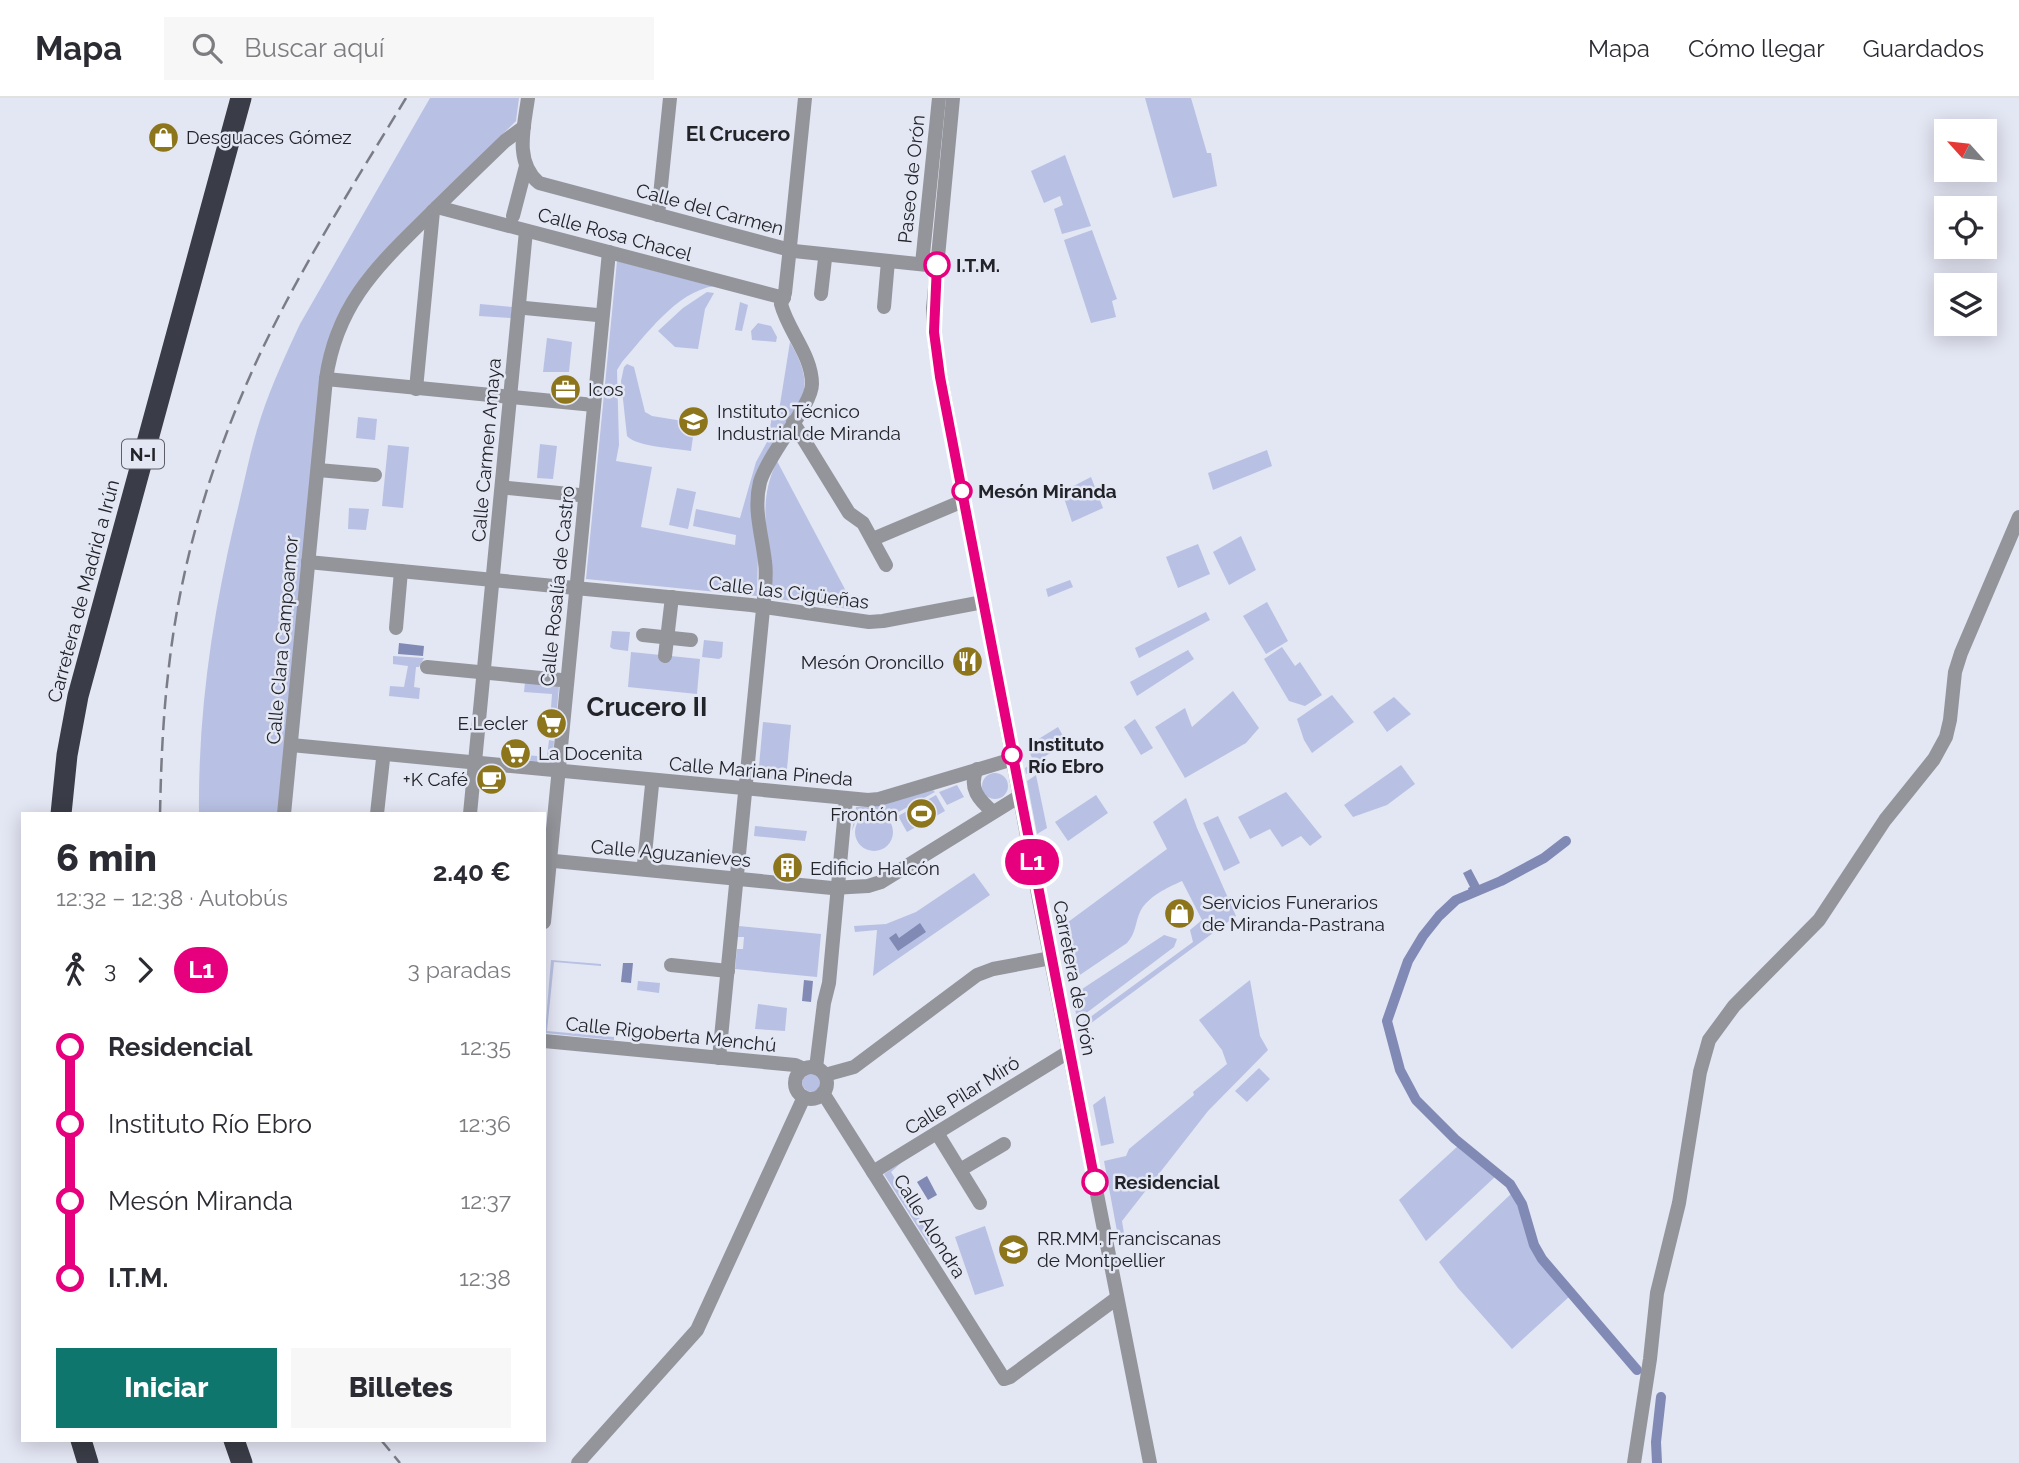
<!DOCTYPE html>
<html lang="es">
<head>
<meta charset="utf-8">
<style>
	body { margin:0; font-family:Raleway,sans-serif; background:#f7f7f7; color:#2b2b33; height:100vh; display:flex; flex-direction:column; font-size:26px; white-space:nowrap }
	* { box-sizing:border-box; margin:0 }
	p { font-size:23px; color:#7c7c81 }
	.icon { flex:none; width:38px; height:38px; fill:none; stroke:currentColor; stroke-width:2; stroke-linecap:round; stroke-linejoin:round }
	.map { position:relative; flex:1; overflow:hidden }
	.details { position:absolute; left:21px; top:714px; width:525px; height:630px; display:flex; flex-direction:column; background:#fff; border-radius:0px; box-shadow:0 4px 18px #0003 }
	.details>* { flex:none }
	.badge { padding:0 14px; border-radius:23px; font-size:24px; line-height:46px }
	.needle { width:46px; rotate:297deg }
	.fabs { position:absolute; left:1934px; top:21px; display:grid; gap:14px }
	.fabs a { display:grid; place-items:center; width:63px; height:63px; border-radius:0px; background:#fff; box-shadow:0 4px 18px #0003; font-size:35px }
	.map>.badge { position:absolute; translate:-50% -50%; box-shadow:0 0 0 4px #fff }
	.legs { display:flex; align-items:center; gap:10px; height:77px; padding:0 35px; font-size:23px }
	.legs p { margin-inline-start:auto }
	.head { display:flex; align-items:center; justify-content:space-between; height:119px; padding:0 35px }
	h1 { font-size:38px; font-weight:800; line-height:52px }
	.button { display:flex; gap:14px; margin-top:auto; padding:14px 35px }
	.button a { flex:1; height:80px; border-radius:0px; background:#0f766e; color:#fff; font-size:28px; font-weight:800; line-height:80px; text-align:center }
	.button a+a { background:#f7f7f7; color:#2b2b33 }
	ul { padding:0 35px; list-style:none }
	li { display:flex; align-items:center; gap:24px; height:77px; font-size:26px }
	li i { display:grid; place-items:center; width:10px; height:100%; margin:0 9px; background:currentColor }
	li i::after { content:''; width:18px; height:18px; margin:-9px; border:5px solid; border-radius:50%; background:#fff }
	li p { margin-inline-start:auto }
	li:first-child i { background:linear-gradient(#0000 50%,currentColor 0) }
	li:last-child i { background:linear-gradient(currentColor 50%,#0000 0) }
	header { display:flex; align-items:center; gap:42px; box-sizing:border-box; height:98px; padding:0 35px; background:#fff; border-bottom:2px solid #e1e1e2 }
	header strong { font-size:33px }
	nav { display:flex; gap:38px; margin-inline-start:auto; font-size:24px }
	.search { width:490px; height:63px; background:#f7f7f7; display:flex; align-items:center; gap:18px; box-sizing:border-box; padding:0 24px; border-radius:0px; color:#7c7c81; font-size:26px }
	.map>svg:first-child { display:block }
	.green { fill:#b8c1e3 }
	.water { fill:#808ab5 }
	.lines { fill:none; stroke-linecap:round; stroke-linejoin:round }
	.canal { stroke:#808ab5; stroke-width:10 }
	.minor { stroke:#94959b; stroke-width:14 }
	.highway { stroke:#3a3d47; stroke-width:21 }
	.rail { stroke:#7b7d86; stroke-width:2.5; stroke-dasharray:14 7; stroke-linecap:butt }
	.line-1-casing { stroke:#fff; stroke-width:16 }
	.line-1 { stroke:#e6007e; stroke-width:10 }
	.stop-1-dot { fill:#fff; stroke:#e6007e; stroke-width:3.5 }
	.labels { text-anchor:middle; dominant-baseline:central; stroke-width:5; stroke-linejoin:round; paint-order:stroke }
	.shield { fill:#e3e6f3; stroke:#5d5e66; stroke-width:2 }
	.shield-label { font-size:18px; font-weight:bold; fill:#232429 }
	.poi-label { font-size:19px; fill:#232429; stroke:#e3e6f3; text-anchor:start }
	.street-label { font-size:19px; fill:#232429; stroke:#e3e6f3 }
	.stop-label { font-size:19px; font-weight:bold; fill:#232429; stroke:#e3e6f3; text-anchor:start }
	.neighbourhood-label { font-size:21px; font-weight:bold; fill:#232429; stroke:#e3e6f3 }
	.district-label { font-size:26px; font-weight:bold; fill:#232429; stroke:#e3e6f3 }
</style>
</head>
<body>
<header>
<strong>Mapa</strong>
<div class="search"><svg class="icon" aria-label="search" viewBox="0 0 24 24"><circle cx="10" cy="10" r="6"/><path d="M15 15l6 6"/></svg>Buscar aquí</div>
<nav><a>Mapa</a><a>Cómo llegar</a><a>Guardados</a></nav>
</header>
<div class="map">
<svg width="2019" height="1365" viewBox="0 0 2019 1365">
	<rect width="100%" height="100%" fill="#e3e6f3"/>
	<g class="green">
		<path d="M430 0H519L516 23C487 52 457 81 427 110 388 148 352 182 331 233L278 716H199C198 615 212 520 235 422 244 387 250 352 261 319 272 286 286 256 300 226Z"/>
		<polygon points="1145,0 1191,0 1207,55 1211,55 1217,88 1173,100"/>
		<polygon points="1065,57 1091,128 1062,136 1054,111 1063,107 1060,98 1044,105 1031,73"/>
		<polygon points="1092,132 1117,201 1112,203 1116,219 1091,225 1064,142"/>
		<path d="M617 163 714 188C676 194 646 237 622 264L617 272 619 347 616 363 652 369 641 429 735 447 736 437 693 428 696 411 740 420 756 364 767 344 772 319H778L790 244C800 262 808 277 803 298L760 368 757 498 586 481Z"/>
		<polygon points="707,194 714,195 705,211 698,251 675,249 658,233 683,210"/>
		<polygon points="740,204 748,207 742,233 735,232"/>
		<polygon points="480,206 512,209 511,220 479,218"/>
		<polygon points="758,225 771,228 777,239 776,244 752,242 751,233"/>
		<polygon points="547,240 572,244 569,274 543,274"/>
		<path d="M627 266 634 269 645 314 652 318 695 325 691 353C674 350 637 349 627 338L621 283 624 269Z"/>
		<polygon points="358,319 377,321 375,342 356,340"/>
		<polygon points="540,346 557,348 553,381 537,380"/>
		<polygon points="388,347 409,349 403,410 382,408"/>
		<polygon points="1267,352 1272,368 1213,392 1208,375"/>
		<path d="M777 363 856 512 771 500C774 449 753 413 777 363Z"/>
		<polygon points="1091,379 1103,410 1072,424 1062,394"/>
		<polygon points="677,390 696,394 688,431 669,427"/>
		<polygon points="349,410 369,411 366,432 348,431"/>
		<polygon points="1241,438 1256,472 1229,487 1213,454"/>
		<polygon points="1198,446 1210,476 1178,490 1166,459"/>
		<polygon points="1070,482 1073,489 1048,499 1046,491"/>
		<polygon points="1267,504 1288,543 1266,556 1243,518"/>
		<polygon points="1206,514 1210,522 1139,560 1135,550"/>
		<polygon points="612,533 630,534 628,553 613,551 610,549"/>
		<polygon points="704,542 723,544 722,559 719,561 702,559"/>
		<polygon points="1282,549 1295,568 1300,564 1322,597 1305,608 1289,603 1264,561"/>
		<polygon points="1188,552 1194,561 1137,598 1130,584"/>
		<polygon points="631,554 700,561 697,596 628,589"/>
		<polygon points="393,558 424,560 419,569 416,569 414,589 420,590 419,601 389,598 390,588 404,589 408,568 393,566"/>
		<polygon points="525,584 559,588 557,611 551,610 552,596 524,594"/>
		<polygon points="1233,593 1259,630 1246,645 1185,680 1155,629 1185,610 1192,629"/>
		<polygon points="1332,597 1354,624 1312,655 1304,642 1297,621"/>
		<polygon points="1394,599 1411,616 1387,634 1373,614"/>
		<polygon points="1135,621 1153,650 1141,657 1124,629"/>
		<polygon points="763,624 791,627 786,682 758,679"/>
		<polygon points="1058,629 1067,645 1034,665 1035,670 1026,676 1025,670 1034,665 1027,648"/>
		<polygon points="549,642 554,643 552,665 515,661 516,656 547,659"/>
		<polygon points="1401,667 1415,686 1387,707 1353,719 1344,707"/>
		<circle cx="995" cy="688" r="13"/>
		<polygon points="1036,677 1047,730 1037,736 1027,683"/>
		<polygon points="957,687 964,699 947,707 939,694"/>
		<polygon points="933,692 935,694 893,717 868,713 856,722 852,733 856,709 872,708"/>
		<polygon points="1286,694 1322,739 1310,748 1301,738 1282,749 1270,731 1250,741 1238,719"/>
		<polygon points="936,697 945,713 907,734 898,718"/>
		<polygon points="1096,697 1108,715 1068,743 1055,724"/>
		<path d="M1186 700 1197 730 1236 818 1079 934 1078 928 1193 844 1190 832 1202 822 1182 783C1167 790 1148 798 1140 814 1135 825 1136 835 1127 845L1071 883 1060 830 1167 751 1153 724Z"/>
		<circle cx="874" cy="734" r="19"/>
		<polygon points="1218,718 1240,765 1224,773 1203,725"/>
		<polygon points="755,728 807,733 805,743 754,738"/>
		<polygon points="974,775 990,797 873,878 877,832 855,834 854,828 886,826 916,814"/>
		<polygon points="739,828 821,836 817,879 735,871 737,851 743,851 744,839 738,839"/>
		<polygon points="1164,837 1177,841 1174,849 1077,922 1073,897"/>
		<polygon points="551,862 601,866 601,868 554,864 547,933 614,939 614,942 545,935"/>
		<polygon points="1250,882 1260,938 1268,952 1208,1013 1122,1123 1125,1142 1119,1144 1104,1063 1126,1058 1129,1051 1194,997 1193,994 1227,966 1222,952 1199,922"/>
		<polygon points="638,883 660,885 659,895 637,892"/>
		<polygon points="758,906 787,910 785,933 755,931"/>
		<polygon points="1259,970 1270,981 1247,1004 1235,993"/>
		<circle cx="812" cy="984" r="10"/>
		<polygon points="1105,998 1114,1045 1101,1048 1093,1007"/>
		<polygon points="1458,1048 1496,1078 1426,1143 1399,1102"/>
		<polygon points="902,1064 891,1074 934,1144 929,1147 884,1076"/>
		<polygon points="1512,1095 1536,1153 1570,1198 1512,1251 1458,1190 1439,1164"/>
		<polygon points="985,1128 1004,1188 975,1197 955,1139"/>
	</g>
	<g class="water">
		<polygon points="399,545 424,548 423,558 398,556"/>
		<polygon points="1471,771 1480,788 1469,794 1468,790 1470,789 1463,775"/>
		<polygon points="920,825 926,834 898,853 889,840 896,835 899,840"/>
		<polygon points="623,865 633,865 631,885 621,884"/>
		<polygon points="804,882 813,883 811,904 802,903"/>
		<polygon points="927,1078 937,1097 928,1102 917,1084"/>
	</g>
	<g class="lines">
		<g class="canal">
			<polyline points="1566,743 1544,760 1501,783 1456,802 1439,818 1423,838 1408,863 1387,923 1400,972 1416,1002 1455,1041 1510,1086 1522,1106 1534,1147 1542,1161 1637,1272"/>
			<polyline points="1657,1365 1656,1344 1661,1299"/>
		</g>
		<g class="minor">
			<path d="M528 0C524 29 514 64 539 85L794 153 937 168"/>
			<polyline points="953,0 936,180 933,210 935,248 1040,807 1150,1365"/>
			<polyline points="437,109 784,200"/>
			<polyline points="658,117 670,0"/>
			<polyline points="513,118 526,68"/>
			<polyline points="922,166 939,0"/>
			<polyline points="821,196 825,161"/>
			<polyline points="884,209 888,163"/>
			<polyline points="525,210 597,217"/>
			<polyline points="326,281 594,307"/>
			<polyline points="416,291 433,113"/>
			<polyline points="793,324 849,415 863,425 886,467"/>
			<polyline points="318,372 375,377"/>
			<polyline points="508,390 579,397"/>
			<polyline points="873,441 963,403"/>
			<polyline points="308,464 751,507 869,524 883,523 983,504"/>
			<polyline points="396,530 401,473"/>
			<polyline points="643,537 691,542"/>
			<polyline points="665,558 672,499"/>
			<polyline points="427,569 561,582"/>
			<polyline points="291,647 868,702 879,701 1013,661"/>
			<path d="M977 671C968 690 979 702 993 714"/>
			<path d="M284 716 326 281C336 210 373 172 421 125 449 97 477 70 505 43L524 29"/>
			<polyline points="377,716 383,661"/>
			<polyline points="470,716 526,133"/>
			<polyline points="544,762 832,790 868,788 881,784 1020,698"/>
			<polyline points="644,766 652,687"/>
			<polyline points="544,824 609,154"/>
			<polyline points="671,867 728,873"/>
			<polyline points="544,943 795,967 804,971"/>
			<path d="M719 960 764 501C765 489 767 476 765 464 762 436 753 412 760 384 769 354 812 308 812 286 812 257 788 233 781 206L785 195 789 158 805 0"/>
			<circle cx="811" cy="985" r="16"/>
			<polyline points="816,970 824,905 829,885 846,701"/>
			<polyline points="825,977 854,969 977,877 993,871 1051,860"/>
			<polyline points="823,995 1004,1281 1010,1279 1117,1200"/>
			<polyline points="937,1035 980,1105"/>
			<polyline points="960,1072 1004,1046"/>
			<polyline points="873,1074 1070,953"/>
			<polyline points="578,1365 697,1232 804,999"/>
			<polyline points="1634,1365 1650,1261 1657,1195 1679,1105 1700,974 1709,942 1734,908 1819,822 1885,722 1934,661 1946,639 1950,622 1955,574 1961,555 2019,419"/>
		</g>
		<g class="highway">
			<polyline points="61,716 67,657 78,598 241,0"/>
			<polyline points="81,1342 88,1365"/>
			<polyline points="234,1342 242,1365"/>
		</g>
		<g class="rail">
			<path d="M160 716C161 666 163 617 169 568 181 461 214 355 259 258 301 169 355 84 406 0"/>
			<polyline points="381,1342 400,1365"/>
		</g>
	</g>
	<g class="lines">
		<defs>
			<polyline id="line-1" points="937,167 934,234 940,279 1095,1084"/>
		</defs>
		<use href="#line-1" class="line-1-casing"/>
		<use href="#line-1" class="line-1"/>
	</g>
	<defs>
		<symbol id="shop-disc" viewBox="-11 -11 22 22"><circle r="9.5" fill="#8c751a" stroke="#e3e6f3"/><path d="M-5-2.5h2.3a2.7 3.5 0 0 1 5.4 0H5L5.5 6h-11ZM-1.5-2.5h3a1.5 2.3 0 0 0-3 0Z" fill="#fff"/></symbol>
		<symbol id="office-disc" viewBox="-11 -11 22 22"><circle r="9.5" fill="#8c751a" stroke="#e3e6f3"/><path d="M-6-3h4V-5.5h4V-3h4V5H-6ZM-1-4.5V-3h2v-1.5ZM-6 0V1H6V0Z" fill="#fff"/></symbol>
		<symbol id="university-disc" viewBox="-11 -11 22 22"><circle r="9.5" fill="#8c751a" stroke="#e3e6f3"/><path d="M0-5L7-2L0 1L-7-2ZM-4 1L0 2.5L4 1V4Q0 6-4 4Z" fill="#fff"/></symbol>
		<symbol id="restaurant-disc" viewBox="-11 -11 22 22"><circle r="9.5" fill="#8c751a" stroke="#e3e6f3"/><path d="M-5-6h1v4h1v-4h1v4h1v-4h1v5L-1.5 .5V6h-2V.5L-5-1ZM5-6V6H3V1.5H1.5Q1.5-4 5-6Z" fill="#fff"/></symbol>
		<symbol id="supermarket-disc" viewBox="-11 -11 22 22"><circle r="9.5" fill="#8c751a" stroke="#e3e6f3"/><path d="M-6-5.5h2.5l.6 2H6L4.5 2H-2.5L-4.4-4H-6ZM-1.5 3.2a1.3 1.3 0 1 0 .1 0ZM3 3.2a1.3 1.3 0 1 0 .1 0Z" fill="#fff"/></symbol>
		<symbol id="cafe-disc" viewBox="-11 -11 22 22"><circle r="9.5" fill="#8c751a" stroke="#e3e6f3"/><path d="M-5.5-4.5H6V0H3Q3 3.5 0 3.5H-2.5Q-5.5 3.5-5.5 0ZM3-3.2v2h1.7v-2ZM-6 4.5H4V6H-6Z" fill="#fff"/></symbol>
		<symbol id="stadium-disc" viewBox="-11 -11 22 22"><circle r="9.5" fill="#8c751a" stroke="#e3e6f3"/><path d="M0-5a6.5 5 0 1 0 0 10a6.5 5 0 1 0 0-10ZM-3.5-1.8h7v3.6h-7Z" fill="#fff"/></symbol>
		<symbol id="building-disc" viewBox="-11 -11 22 22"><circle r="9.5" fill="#8c751a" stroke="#e3e6f3"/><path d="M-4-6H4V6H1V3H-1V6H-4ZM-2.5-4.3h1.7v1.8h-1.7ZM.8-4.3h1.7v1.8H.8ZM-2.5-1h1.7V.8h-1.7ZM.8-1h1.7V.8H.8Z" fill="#fff"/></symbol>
		<symbol id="school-disc" viewBox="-11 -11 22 22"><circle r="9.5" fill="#8c751a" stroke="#e3e6f3"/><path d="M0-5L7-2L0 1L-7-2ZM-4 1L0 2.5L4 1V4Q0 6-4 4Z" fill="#fff"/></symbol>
	</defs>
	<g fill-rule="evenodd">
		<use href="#shop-disc" x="146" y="22" width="35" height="35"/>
		<use href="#office-disc" x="548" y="274" width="35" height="35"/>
		<use href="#university-disc" x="676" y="306" width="35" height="35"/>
		<use href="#restaurant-disc" x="950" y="546" width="35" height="35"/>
		<use href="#supermarket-disc" x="534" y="608" width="35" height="35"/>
		<use href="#supermarket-disc" x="498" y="638" width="35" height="35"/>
		<use href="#cafe-disc" x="474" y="664" width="35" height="35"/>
		<use href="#stadium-disc" x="904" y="698" width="35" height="35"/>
		<use href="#building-disc" x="770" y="752" width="35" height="35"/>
		<use href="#shop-disc" x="1162" y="798" width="35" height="35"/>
		<use href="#school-disc" x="996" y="1134" width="35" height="35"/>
	</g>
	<g class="stop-1-dot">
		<circle cx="937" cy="167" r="12"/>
		<circle cx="962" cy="393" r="9"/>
		<circle cx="1012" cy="657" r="9"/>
		<circle cx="1095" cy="1084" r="12"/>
	</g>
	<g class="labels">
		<rect class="shield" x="122" y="341.5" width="42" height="29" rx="5"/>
		<g class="shield-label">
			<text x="143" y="356">N-I</text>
		</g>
		<g class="poi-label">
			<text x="186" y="39">Desguaces Gómez</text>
			<text x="588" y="291">Icos</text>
			<text x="717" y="313">Instituto Técnico<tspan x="717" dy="22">Industrial de Miranda</tspan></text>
			<text x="944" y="564" text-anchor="end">Mesón Oroncillo</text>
			<text x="528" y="625" text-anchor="end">E.Lecler</text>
			<text x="538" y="655">La Docenita</text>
			<text x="468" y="681" text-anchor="end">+K Café</text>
			<text x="898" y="716" text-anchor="end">Frontón</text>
			<text x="810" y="770">Edificio Halcón</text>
			<text x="1202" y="804">Servicios Funerarios<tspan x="1202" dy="22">de Miranda-Pastrana</tspan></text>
			<text x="1037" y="1140">RR.MM. Franciscanas<tspan x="1037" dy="22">de Montpellier</tspan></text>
		</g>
		<g class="street-label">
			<text transform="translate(911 81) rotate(-84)">Paseo de Orón</text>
			<text transform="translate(710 111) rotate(15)">Calle del Carmen</text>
			<text transform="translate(615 136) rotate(15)">Calle Rosa Chacel</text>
			<text transform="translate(486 352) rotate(-85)">Calle Carmen Amaya</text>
			<text transform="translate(557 488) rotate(-84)">Calle Rosalía de Castro</text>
			<text transform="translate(83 493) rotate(-75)">Carretera de Madrid a Irún</text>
			<text transform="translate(789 494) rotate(7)">Calle las Cigüeñas</text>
			<text transform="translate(282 542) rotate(-85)">Calle Clara Campoamor</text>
			<text transform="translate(761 673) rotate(5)">Calle Mariana Pineda</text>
			<text transform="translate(671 755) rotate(5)">Calle Aguzanieves</text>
			<text transform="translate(1075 880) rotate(79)">Carretera de Orón</text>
			<text transform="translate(671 936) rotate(6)">Calle Rigoberta Menchú</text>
			<text transform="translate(962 997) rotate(-32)">Calle Pilar Miró</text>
			<text transform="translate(930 1128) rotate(58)">Calle Alondra</text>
		</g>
		<g class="stop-label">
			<text x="956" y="167">I.T.M.</text>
			<text x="978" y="393">Mesón Miranda</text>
			<text x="1028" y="646">Instituto<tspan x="1028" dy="22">Río Ebro</tspan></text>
			<text x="1114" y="1084">Residencial</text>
		</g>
		<g class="neighbourhood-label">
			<text x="738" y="35">El Crucero</text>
		</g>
		<g class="district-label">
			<text x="647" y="609">Crucero II</text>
		</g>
	</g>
</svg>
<div class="fabs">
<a><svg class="needle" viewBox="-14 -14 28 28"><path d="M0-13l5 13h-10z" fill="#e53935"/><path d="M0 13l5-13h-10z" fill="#7c7c81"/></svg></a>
<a><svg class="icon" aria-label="locate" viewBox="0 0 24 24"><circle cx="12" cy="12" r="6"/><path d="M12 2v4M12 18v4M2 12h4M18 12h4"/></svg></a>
<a><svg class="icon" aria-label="layers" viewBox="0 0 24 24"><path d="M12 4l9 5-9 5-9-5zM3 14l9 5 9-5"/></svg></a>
</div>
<b class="badge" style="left:1032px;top:764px;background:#e6007e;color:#fff">L1</b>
<section class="details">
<div class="head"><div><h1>6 min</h1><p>12:32 – 12:38 · Autobús</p></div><b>2.40 €</b></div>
<div class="legs"><svg class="icon" aria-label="walk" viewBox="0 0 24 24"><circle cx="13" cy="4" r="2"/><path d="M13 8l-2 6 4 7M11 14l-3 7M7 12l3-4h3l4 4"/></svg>3<svg class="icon" aria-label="forward" viewBox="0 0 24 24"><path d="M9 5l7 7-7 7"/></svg><b class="badge" style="background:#e6007e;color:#fff">L1</b><p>3 paradas</p></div>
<ul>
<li><i style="color:#e6007e"></i><b>Residencial</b><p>12:35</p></li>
<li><i style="color:#e6007e"></i><span>Instituto Río Ebro</span><p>12:36</p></li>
<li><i style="color:#e6007e"></i><span>Mesón Miranda</span><p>12:37</p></li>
<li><i style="color:#e6007e"></i><b>I.T.M.</b><p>12:38</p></li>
</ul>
<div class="button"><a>Iniciar</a><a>Billetes</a></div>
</section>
</div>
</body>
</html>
